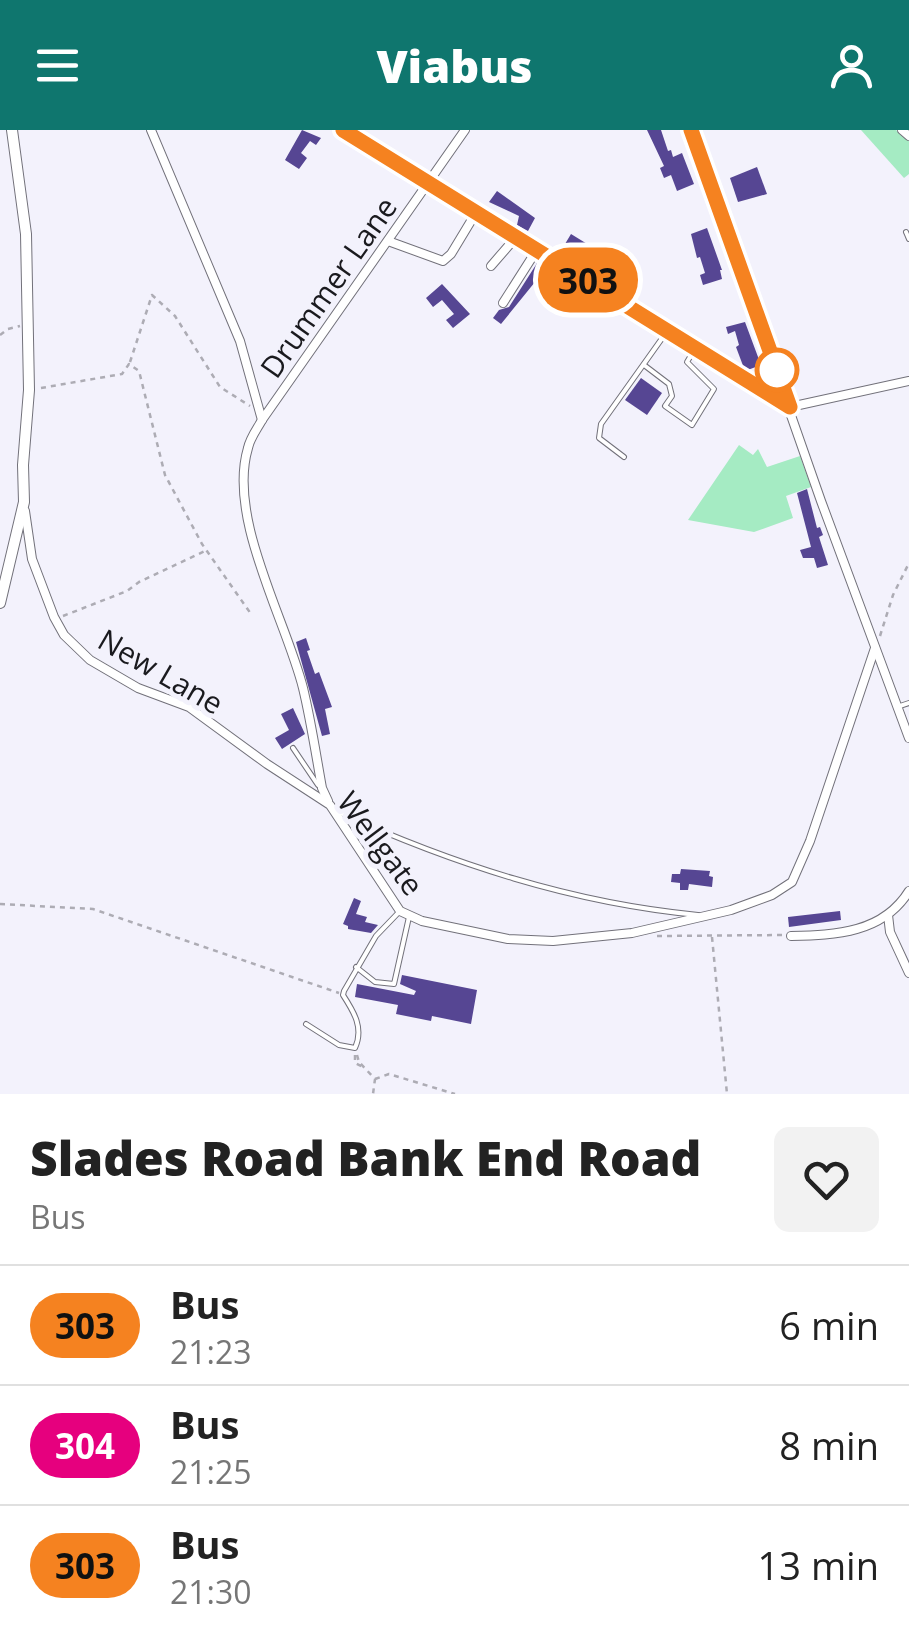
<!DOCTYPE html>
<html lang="en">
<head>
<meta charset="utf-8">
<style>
	body { margin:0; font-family:"Open Sans",sans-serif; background:#f2f2f2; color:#222; height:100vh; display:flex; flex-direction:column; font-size:38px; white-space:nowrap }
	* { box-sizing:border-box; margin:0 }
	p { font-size:32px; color:#767676 }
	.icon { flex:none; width:55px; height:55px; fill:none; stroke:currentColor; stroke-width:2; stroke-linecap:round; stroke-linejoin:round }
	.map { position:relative; height:964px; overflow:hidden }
	.side { display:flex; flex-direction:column; background:#fff; flex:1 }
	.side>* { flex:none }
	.badge { padding:0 20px; border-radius:32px; font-size:35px; line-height:65px }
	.map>.badge { position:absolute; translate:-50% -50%; box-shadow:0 0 0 5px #fff }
	.round { display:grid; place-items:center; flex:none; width:105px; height:105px; border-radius:15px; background:#f2f2f2 }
	.head { display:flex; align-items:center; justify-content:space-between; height:170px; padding:0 30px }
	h1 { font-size:48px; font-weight:800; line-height:75px }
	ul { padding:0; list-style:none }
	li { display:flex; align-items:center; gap:30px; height:120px; padding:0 30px; border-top:2px solid #e0e0e0 }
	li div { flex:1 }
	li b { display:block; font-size:38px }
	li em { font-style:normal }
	li .badge { min-width:110px; font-weight:700; text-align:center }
	header { display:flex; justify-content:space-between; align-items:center; height:130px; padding:0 30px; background:#0f766e; color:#fff; font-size:45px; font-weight:800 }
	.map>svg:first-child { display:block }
	.green { fill:#a5ebc3 }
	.building { fill:#564693 }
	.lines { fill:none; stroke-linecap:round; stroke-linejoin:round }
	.lane-casing { stroke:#72717a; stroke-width:6 }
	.street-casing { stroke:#72717a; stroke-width:10 }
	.secondary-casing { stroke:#72717a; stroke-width:12 }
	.path { stroke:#adacb4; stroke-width:2.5; stroke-dasharray:5 5; stroke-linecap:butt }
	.lane { stroke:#fff; stroke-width:4 }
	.street { stroke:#fff; stroke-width:8 }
	.secondary { stroke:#fff; stroke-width:10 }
	.line-casing { stroke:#fff; stroke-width:22 }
	.line { stroke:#f58220; stroke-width:15 }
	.stop-dot { fill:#fff; stroke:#f58220; stroke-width:5 }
	.labels { text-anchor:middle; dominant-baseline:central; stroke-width:10; stroke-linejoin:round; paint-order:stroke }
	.street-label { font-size:30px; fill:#1a1a1e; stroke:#f3f2fc }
</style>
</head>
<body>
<header><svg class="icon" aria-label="menu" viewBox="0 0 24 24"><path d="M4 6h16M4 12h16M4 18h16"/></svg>Viabus<svg class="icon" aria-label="person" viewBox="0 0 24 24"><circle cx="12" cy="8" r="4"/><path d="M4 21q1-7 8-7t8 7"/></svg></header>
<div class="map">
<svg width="909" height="964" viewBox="0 0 909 964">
	<rect width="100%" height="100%" fill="#f3f2fc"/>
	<g class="green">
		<polygon points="861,0 896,0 909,11 909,44 904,48"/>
		<polygon points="739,315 753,325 758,319 767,337 800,326 811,357 786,366 793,388 754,402 688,390"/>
	</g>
	<g class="building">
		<polygon points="302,0 321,8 316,15 310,11 301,23 307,28 299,39 285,30"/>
		<polygon points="647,0 661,0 668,21 671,20 673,27 682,23 694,54 677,61 671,45 664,48 660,38 664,36"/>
		<polygon points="757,37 767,64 738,72 730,48"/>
		<polygon points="497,61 535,88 528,101 517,95 519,86 489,72"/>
		<polygon points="707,98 722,140 720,140 722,149 703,155 700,145 705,143 700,127 697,128 691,104"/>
		<polygon points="571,104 610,128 601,142 570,125 574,119 565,114"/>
		<polygon points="539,130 548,136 501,194 493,188 499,180 509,177"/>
		<polygon points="442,154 470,184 453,198 446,190 454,184 442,170 433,177 426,168"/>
		<polygon points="745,192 761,235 745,241 736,217 739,215 735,201 728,204 726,197"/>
		<polygon points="641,248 662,263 647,285 625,270"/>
		<polygon points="807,359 817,398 820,397 823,405 819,407 828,435 817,438 814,428 803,428 800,420 811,417 797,363"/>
		<polygon points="306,508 310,520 307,521 315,544 319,542 332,577 325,579 330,604 322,606 296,512"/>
		<polygon points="293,578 305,604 282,619 275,608 289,600 281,584"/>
		<polygon points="681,739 710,741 709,746 713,747 712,757 689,754 688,760 680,760 680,753 671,752 672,744 680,744"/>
		<polygon points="354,768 361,771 356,784 367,787 365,792 378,795 371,803 348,799 348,796 343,794"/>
		<polygon points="840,781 841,790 789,797 788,787"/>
		<polygon points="402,845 477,860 471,894 432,886 431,891 396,884 398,875 355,867 357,854 414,865 416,861 400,854"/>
	</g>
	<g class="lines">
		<defs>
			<g id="lane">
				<polyline points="906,102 909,109"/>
				<polyline points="644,235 669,254 672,266 665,276 692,295 714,259 687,232 696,217"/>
				<polyline points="624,327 599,308 601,294 668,200"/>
				<polyline points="897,577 909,573"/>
				<polyline points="293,618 318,655"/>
				<path d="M338 682C453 734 572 773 698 785"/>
				<polyline points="356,837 375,852 394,854 409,787"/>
				<path d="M306 894 339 915 355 918C364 898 354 882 343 865L344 861 376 806 400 781"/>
			</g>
			<g id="street">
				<polyline points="151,0 240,211 262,290"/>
				<polyline points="343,0 790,277"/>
				<polyline points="691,0 821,371 909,608"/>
				<polyline points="902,0 909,6"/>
				<polyline points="388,111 443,131 451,124 477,81"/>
				<polyline points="491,136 517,106"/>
				<polyline points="503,173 538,118"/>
				<polyline points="790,277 909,251"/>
				<polyline points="25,381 32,429 54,487 64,505 90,530 138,558 189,577 267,634 330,675 400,781 422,791 508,809 553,811 632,803 731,780 772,765 792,752 810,711 875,518"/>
				<path d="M328 671 322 658C316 625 311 591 303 558 286 490 227 388 248 318 250 308 257 299 262 290L465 0"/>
				<polyline points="888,785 890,802 909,843"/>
				<path d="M791 806C836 805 883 803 909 761"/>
			</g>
			<polyline id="secondary" points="0,473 24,372 23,335 29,260 26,104 12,0"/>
		</defs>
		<use href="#lane" class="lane-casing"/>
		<use href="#street" class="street-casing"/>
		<use href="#secondary" class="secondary-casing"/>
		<g class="path">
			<polyline points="0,205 8,199 20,196"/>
			<polyline points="130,232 152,165 175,186 220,257 250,276"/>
			<polyline points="41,258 122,244 129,234 139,241 165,345 202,414 251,484"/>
			<polyline points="63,486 127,461 139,452 205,421"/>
			<polyline points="880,506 893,465 909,433"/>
			<polyline points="0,774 93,779 339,863"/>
			<polyline points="657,806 784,805"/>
			<polyline points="712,807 727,964"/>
			<polyline points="355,925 355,933 363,937"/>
			<polyline points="357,925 359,932 375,949 373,964"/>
			<polyline points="375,949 389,944 455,964"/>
		</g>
		<use href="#lane" class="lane"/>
		<use href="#street" class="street"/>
		<use href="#secondary" class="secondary"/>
	</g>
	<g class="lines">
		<defs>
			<polyline id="line" points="343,0 790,277 691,0"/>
		</defs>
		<use href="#line" class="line-casing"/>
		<use href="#line" class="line"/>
	</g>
	<circle class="stop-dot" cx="777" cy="240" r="20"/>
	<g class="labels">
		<g class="street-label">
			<text transform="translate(328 157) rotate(-55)">Drummer Lane</text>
			<text transform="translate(161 541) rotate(30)">New Lane</text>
			<text transform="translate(381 713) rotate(53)">Wellgate</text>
		</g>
	</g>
</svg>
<b class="badge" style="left:588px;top:150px;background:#f58220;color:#111">303</b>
</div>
<section class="side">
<div class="head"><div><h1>Slades Road Bank End Road</h1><p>Bus</p></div><a class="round"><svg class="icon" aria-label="heart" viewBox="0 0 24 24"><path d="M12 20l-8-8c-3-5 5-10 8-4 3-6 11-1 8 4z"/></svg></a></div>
<ul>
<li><span class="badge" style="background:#f58220;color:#111">303</span><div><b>Bus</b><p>21:23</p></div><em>6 min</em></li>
<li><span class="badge" style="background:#e6007e;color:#fff">304</span><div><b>Bus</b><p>21:25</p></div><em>8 min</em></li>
<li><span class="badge" style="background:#f58220;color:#111">303</span><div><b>Bus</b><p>21:30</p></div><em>13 min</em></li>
</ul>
</section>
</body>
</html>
